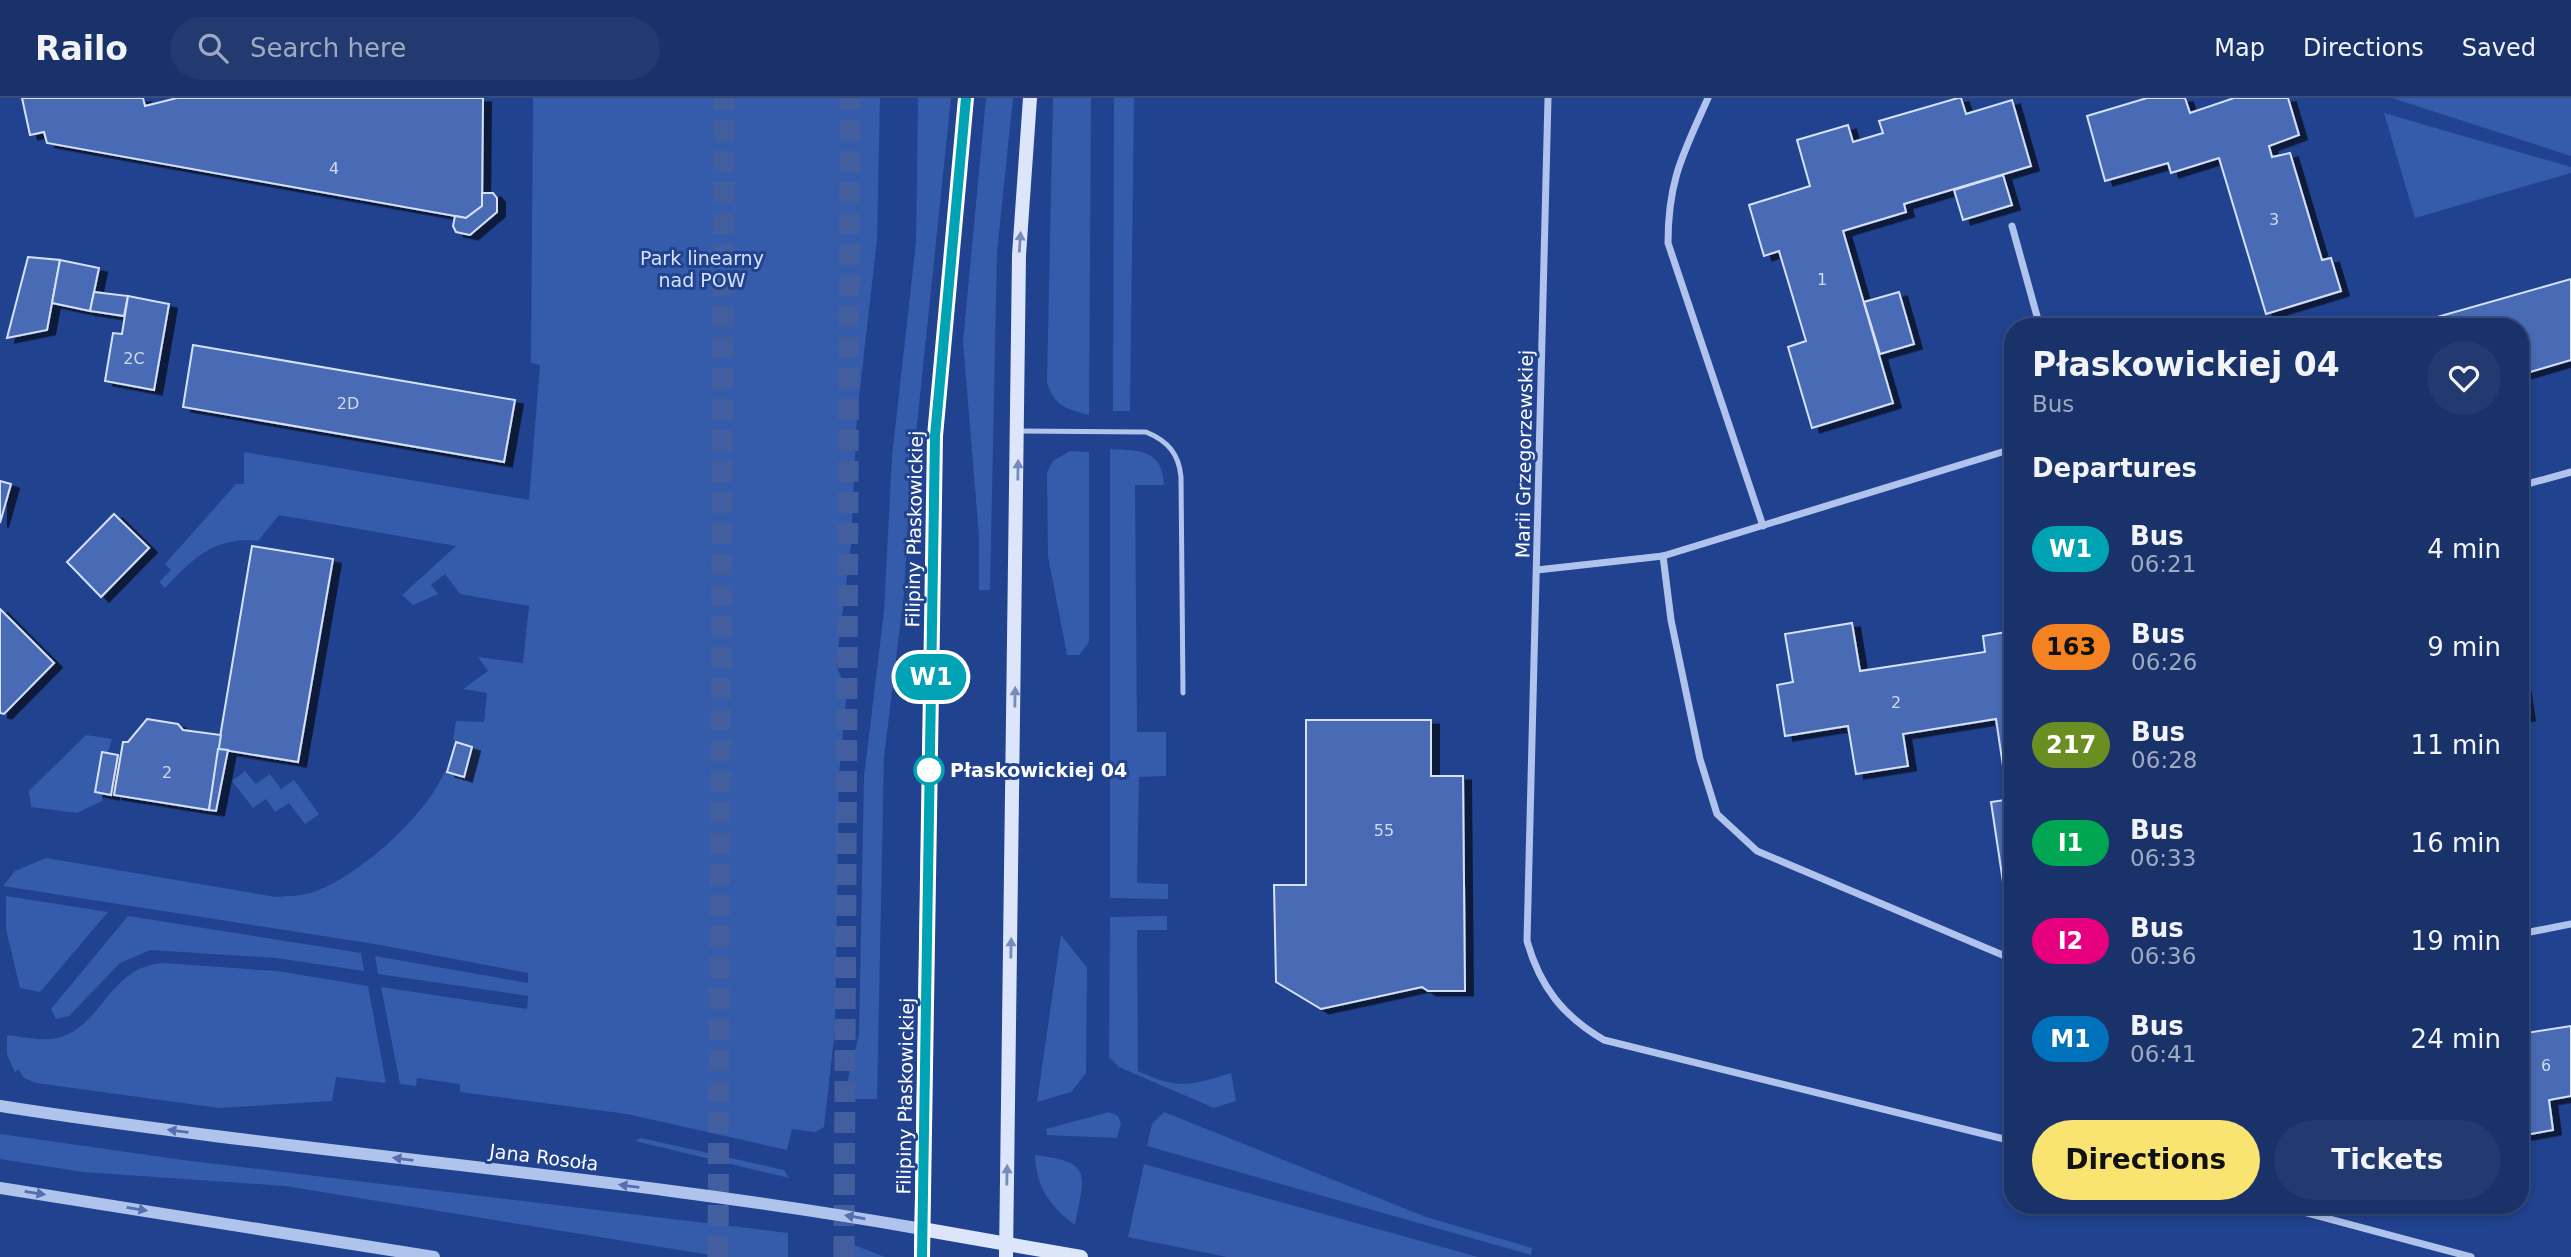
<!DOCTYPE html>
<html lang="en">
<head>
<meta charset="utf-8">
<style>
	body { margin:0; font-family:"DejaVu Sans",sans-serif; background:#223a70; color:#f1f3f6; height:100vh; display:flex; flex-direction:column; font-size:26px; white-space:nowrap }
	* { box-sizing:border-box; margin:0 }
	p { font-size:23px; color:#9faac1 }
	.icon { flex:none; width:38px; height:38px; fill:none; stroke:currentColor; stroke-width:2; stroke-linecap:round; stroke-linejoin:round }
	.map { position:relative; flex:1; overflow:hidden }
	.drawer { position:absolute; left:2004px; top:220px; width:525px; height:896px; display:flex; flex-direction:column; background:#19326a; border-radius:28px; box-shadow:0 4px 10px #0003,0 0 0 2px #374d7e }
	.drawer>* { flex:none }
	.badge { padding:0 14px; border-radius:23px; font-size:24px; line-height:46px }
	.map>.badge { position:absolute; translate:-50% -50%; box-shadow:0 0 0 4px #fff }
	h2 { padding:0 28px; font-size:26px; line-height:63px }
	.round { display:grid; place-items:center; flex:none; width:74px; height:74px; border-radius:37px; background:#223a70 }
	.summary { display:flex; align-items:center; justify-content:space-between; height:119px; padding:0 28px }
	h1 { font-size:33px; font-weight:600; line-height:52px }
	.button { display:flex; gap:14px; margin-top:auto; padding:14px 28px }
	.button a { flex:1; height:80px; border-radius:42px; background:#f9e471; color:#111; font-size:28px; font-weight:600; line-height:80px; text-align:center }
	.button a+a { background:#223a70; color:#f1f3f6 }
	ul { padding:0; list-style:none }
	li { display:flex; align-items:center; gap:21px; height:98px; padding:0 28px }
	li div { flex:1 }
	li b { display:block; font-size:26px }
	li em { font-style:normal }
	li .badge { min-width:77px; font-weight:700; text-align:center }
	header { display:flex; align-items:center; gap:42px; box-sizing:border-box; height:98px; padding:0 35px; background:#19326a; border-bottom:2px solid #374d7e }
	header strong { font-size:33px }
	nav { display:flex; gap:38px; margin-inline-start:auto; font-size:24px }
	.search { width:490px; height:63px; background:#223a70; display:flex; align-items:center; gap:18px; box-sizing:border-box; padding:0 24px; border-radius:38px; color:#9faac1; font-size:26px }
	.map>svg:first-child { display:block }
	.green { fill:#355bab }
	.building { fill:#4a6bb5; stroke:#d5e1f9; stroke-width:2; filter:url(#shadow) }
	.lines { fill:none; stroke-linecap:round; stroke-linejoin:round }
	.motorway-tunnel { stroke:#425e9f; stroke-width:21; stroke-dasharray:21 10; stroke-linecap:butt }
	.service { stroke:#b0c3ec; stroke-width:5 }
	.minor { stroke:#b0c3ec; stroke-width:7 }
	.tertiary { stroke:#b0c3ec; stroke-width:12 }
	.secondary { stroke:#dce5f9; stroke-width:14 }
	.oneway { fill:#758bbe }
	.oneway2 { fill:#536faf }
	.line-casing { stroke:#fff; stroke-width:16 }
	.line { stroke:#00a3b4; stroke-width:10 }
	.stop-dot { fill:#fff; stroke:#00a3b4; stroke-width:3.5 }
	.labels { text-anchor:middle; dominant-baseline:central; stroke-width:6; stroke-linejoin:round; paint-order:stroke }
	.number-label { font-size:16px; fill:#d2daec }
	.park-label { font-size:19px; fill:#d5e1f9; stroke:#21428e }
	.street-label { font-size:19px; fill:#fff; stroke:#21428e }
	.stop-label { font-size:19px; font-weight:bold; fill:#fff; stroke:#21428e; text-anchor:start }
</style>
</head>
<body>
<header>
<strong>Railo</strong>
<div class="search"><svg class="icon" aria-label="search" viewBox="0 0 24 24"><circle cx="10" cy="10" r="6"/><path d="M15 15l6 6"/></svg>Search here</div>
<nav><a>Map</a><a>Directions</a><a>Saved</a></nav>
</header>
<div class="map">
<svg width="2571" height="1159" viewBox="0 0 2571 1159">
	<defs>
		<filter id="shadow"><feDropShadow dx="8" dy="4.5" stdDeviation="0" flood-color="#0009"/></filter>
	</defs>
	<rect width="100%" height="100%" fill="#21428e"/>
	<g class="green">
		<path d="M533 0H880L877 142 857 317 851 446 836 568 847 591 839 677 835 931 824 1029 815 1034 792 1031 787 1052 627 1016 460 994V986L417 980 416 988 400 986 381 889 527 911 528 898 378 876 375 858 528 885V875L375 846 3 788 15 773 46 760 276 799C289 798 302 798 314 794 360 777 426 718 445 673L464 678 472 649 453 642 456 623 484 624 487 595 463 591 488 573 478 559 523 565 529 508 460 496 445 476 431 487 438 496 413 507 402 497 456 448 279 417 258 443C214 438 193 461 165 490L159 484 171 472 165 466 236 386H244V354L529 402 540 267 531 265Z"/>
		<polygon points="918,0 951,0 916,336 913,336 904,496 884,659 877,1001 843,1001 859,937 864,679 884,513 892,359 916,144"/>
		<polygon points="986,0 1013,0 997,154 990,492 979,492 979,438 963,244"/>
		<path d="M1053 0H1091L1089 317C1066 311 1054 308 1047 284Z"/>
		<polygon points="1114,0 1134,0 1130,313 1113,313"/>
		<polygon points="2392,0 2571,0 2571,58"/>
		<polygon points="2384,15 2571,69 2571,75 2415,120"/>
		<path d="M1110 351C1140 353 1162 350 1164 387H1135L1137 634H1166V678L1139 679 1137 785 1168 786V801L1110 800Z"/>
		<polygon points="1070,353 1089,354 1089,544 1079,557 1067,557 1048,458 1047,374 1053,363"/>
		<polygon points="86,637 112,641 95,694 103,696 102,703 77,715 31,709 29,693"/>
		<polygon points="245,673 256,686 270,676 281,691 294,682 319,716 305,726 289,705 275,714 266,701 253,710 232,683"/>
		<polygon points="6,798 108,814 40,894 20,890 6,831"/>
		<polygon points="128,818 361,855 364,873 276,860 150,852 120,865 69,918 56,921 51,911"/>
		<path d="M1167 818V832H1137L1138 973C1176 991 1191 988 1231 975L1236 1003 1214 1010 1119 969 1109 959 1110 819Z"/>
		<polygon points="1061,837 1087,870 1086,975 1071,994 1037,1004"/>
		<path d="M163 865 277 873 368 888 386 985 336 979 332 1003 219 1010 36 985 24 980 18 971 15 975 7 956V937C25 939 44 944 61 939 105 924 109 869 163 865Z"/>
		<polygon points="1109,1014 1118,1018 1121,1025 1117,1040 1047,1037 1046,1031"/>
		<polygon points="1164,1014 1426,1119 1532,1150 1531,1157 1147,1048 1152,1026"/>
		<polygon points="0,1036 183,1062 788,1135 788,1159 723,1159 285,1088 83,1074 0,1061"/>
		<polygon points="641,1040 784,1072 789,1080 635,1043"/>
		<path d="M1035 1057C1093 1064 1085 1076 1075 1127 1050 1109 1036 1088 1035 1057Z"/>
		<polygon points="1144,1066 1478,1159 1227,1159 1128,1139"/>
		<polygon points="841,1142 885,1159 840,1159"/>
	</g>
	<g class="building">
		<polygon points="22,0 143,0 145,8 177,0 483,0 482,108 466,120 47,45 44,34 30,37"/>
		<polygon points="1958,0 1961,0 1966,16 2012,2 2031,68 1904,106 1906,114 1843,133 1893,305 1812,330 1788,249 1806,243 1779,153 1764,158 1749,107 1810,88 1797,42 1848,27 1853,44 1883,35 1879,23"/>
		<polygon points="2185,0 2190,15 2234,0 2288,0 2299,37 2269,48 2272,59 2290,55 2322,162 2331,160 2341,193 2266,216 2219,60 2171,75 2168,65 2105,83 2087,18 2147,0"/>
		<polygon points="2003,77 2012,107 1963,122 1954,92"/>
		<polygon points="482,95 493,95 497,100 497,114 470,137 456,134 453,128 455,118 466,120 482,108"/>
		<polygon points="28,159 60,162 47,232 7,240"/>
		<polygon points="60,162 99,170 90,213 52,205"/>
		<polygon points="2571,181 2571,262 2520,277 2520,229 2402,229"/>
		<polygon points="94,194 128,198 124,218 90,213"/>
		<polygon points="1899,194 1914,246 1880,256 1864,204"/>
		<polygon points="128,198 169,206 154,292 105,283 113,235 122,236"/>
		<polygon points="2370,221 2373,229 2342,229"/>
		<polygon points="193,247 515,302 504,364 183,309"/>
		<polygon points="0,383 11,386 0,425"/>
		<polygon points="114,416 149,450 101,499 67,464"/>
		<polygon points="252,448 333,461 298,664 218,651"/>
		<polygon points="0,511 54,565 4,616 0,615"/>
		<polygon points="1852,525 1860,573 1985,554 1983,538 2012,533 2012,701 2008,702 1996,621 1903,636 1908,668 1856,676 1848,628 1785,638 1777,587 1793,584 1785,536"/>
		<polygon points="2520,573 2527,618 2520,619"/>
		<polygon points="147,621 178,626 183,632 221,637 209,712 114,697 123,644 128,644"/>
		<polygon points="1306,622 1431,622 1431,678 1463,678 1465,893 1428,893 1422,889 1321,911 1276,884 1274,787 1306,787"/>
		<polygon points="456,644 472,649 464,679 447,674"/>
		<polygon points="218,651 228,652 216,713 209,712"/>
		<polygon points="102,654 118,657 111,697 95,694"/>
		<polygon points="2012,701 2012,803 2006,804 1991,704"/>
		<polygon points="2571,928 2571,998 2549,1002 2553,1032 2520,1038 2520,936"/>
	</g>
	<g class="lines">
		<g class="motorway-tunnel">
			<polyline points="718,1159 724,0"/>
			<polyline points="844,1159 850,0"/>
		</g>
		<path class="service" d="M1019 333 1146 334C1168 343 1179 356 1181 379L1183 595"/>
		<g class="minor">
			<path d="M1548 0 1527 843C1540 889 1563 918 1604 942L2012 1043"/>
			<path d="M1708 0C1683 56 1668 82 1668 145L1763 428"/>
			<polyline points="2012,128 2040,229"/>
			<polyline points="2520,388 2571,374"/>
			<polyline points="1663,458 1671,522 1700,661 1717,716 1757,753 2012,861"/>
			<polyline points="1537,472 1663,458 2012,351"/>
			<polyline points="2520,836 2571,826"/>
			<polyline points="2281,1108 2471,1159"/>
		</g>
		<g class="tertiary">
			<path d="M0 1008C306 1056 617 1077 922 1131"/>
			<polyline points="0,1090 434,1159"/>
		</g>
		<g class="secondary">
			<polyline points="922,1131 1081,1159"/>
			<polyline points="921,1159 935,338 966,0"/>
			<polyline points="1006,1159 1019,157 1030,0"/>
		</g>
	</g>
	<defs><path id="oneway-solid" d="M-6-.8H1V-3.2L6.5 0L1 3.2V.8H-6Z" transform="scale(1.75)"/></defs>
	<g class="oneway">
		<use href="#oneway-solid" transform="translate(1020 144) rotate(-86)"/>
		<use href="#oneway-solid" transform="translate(1018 372) rotate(-89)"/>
		<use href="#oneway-solid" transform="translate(1015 599) rotate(-89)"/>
		<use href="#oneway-solid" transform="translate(1011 850) rotate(-89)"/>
		<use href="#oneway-solid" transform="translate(1007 1077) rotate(-89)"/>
	</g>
	<g class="oneway2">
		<use href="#oneway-solid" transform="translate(178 1033) rotate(-173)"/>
		<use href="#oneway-solid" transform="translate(403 1061) rotate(-173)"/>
		<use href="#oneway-solid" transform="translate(629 1088) rotate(-173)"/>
		<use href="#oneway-solid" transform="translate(35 1095) rotate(9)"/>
		<use href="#oneway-solid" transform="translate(137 1111) rotate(9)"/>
		<use href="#oneway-solid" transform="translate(855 1119) rotate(-170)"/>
	</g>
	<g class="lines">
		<defs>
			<polyline id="line" points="922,1159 935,338 966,0"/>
		</defs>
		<use href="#line" class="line-casing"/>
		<use href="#line" class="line"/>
	</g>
	<circle class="stop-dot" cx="929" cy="672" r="14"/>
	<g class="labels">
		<g class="number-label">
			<text x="334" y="70">4</text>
			<text x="2274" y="121">3</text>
			<text x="1822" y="181">1</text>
			<text x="134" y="260">2C</text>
			<text x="348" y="305">2D</text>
			<text x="1896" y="604">2</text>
			<text x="167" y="674">2</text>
			<text x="1384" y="732">55</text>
			<text x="2546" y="967">6</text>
		</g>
		<g class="park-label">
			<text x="702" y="160">Park linearny<tspan x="702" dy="22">nad POW</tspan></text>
		</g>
		<g class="street-label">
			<text transform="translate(1524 356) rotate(-89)">Marii Grzegorzewskiej</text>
			<text transform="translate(914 431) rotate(-89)">Filipiny Płaskowickiej</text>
			<text transform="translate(905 998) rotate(-89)">Filipiny Płaskowickiej</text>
			<text transform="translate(544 1059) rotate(7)">Jana Rosoła</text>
		</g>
		<g class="stop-label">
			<text x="950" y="672">Płaskowickiej 04</text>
		</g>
	</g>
</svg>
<b class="badge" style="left:931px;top:579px;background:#00a3b4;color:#fff">W1</b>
<section class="drawer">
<div class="summary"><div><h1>Płaskowickiej 04</h1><p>Bus</p></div><a class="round"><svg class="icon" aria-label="heart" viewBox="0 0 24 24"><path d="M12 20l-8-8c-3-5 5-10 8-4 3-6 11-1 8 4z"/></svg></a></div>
<h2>Departures</h2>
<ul>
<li><span class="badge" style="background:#00a3b4;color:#fff">W1</span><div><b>Bus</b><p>06:21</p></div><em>4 min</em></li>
<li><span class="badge" style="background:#f58220;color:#111">163</span><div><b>Bus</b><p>06:26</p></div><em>9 min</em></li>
<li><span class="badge" style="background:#6b8e23;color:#fff">217</span><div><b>Bus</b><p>06:28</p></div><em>11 min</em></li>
<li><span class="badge" style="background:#00a651;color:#fff">I1</span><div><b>Bus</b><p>06:33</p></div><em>16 min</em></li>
<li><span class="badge" style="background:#e6007e;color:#fff">I2</span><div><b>Bus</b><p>06:36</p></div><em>19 min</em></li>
<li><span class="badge" style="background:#0072bc;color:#fff">M1</span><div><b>Bus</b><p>06:41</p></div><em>24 min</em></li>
</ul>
<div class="button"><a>Directions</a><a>Tickets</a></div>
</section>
</div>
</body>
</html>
